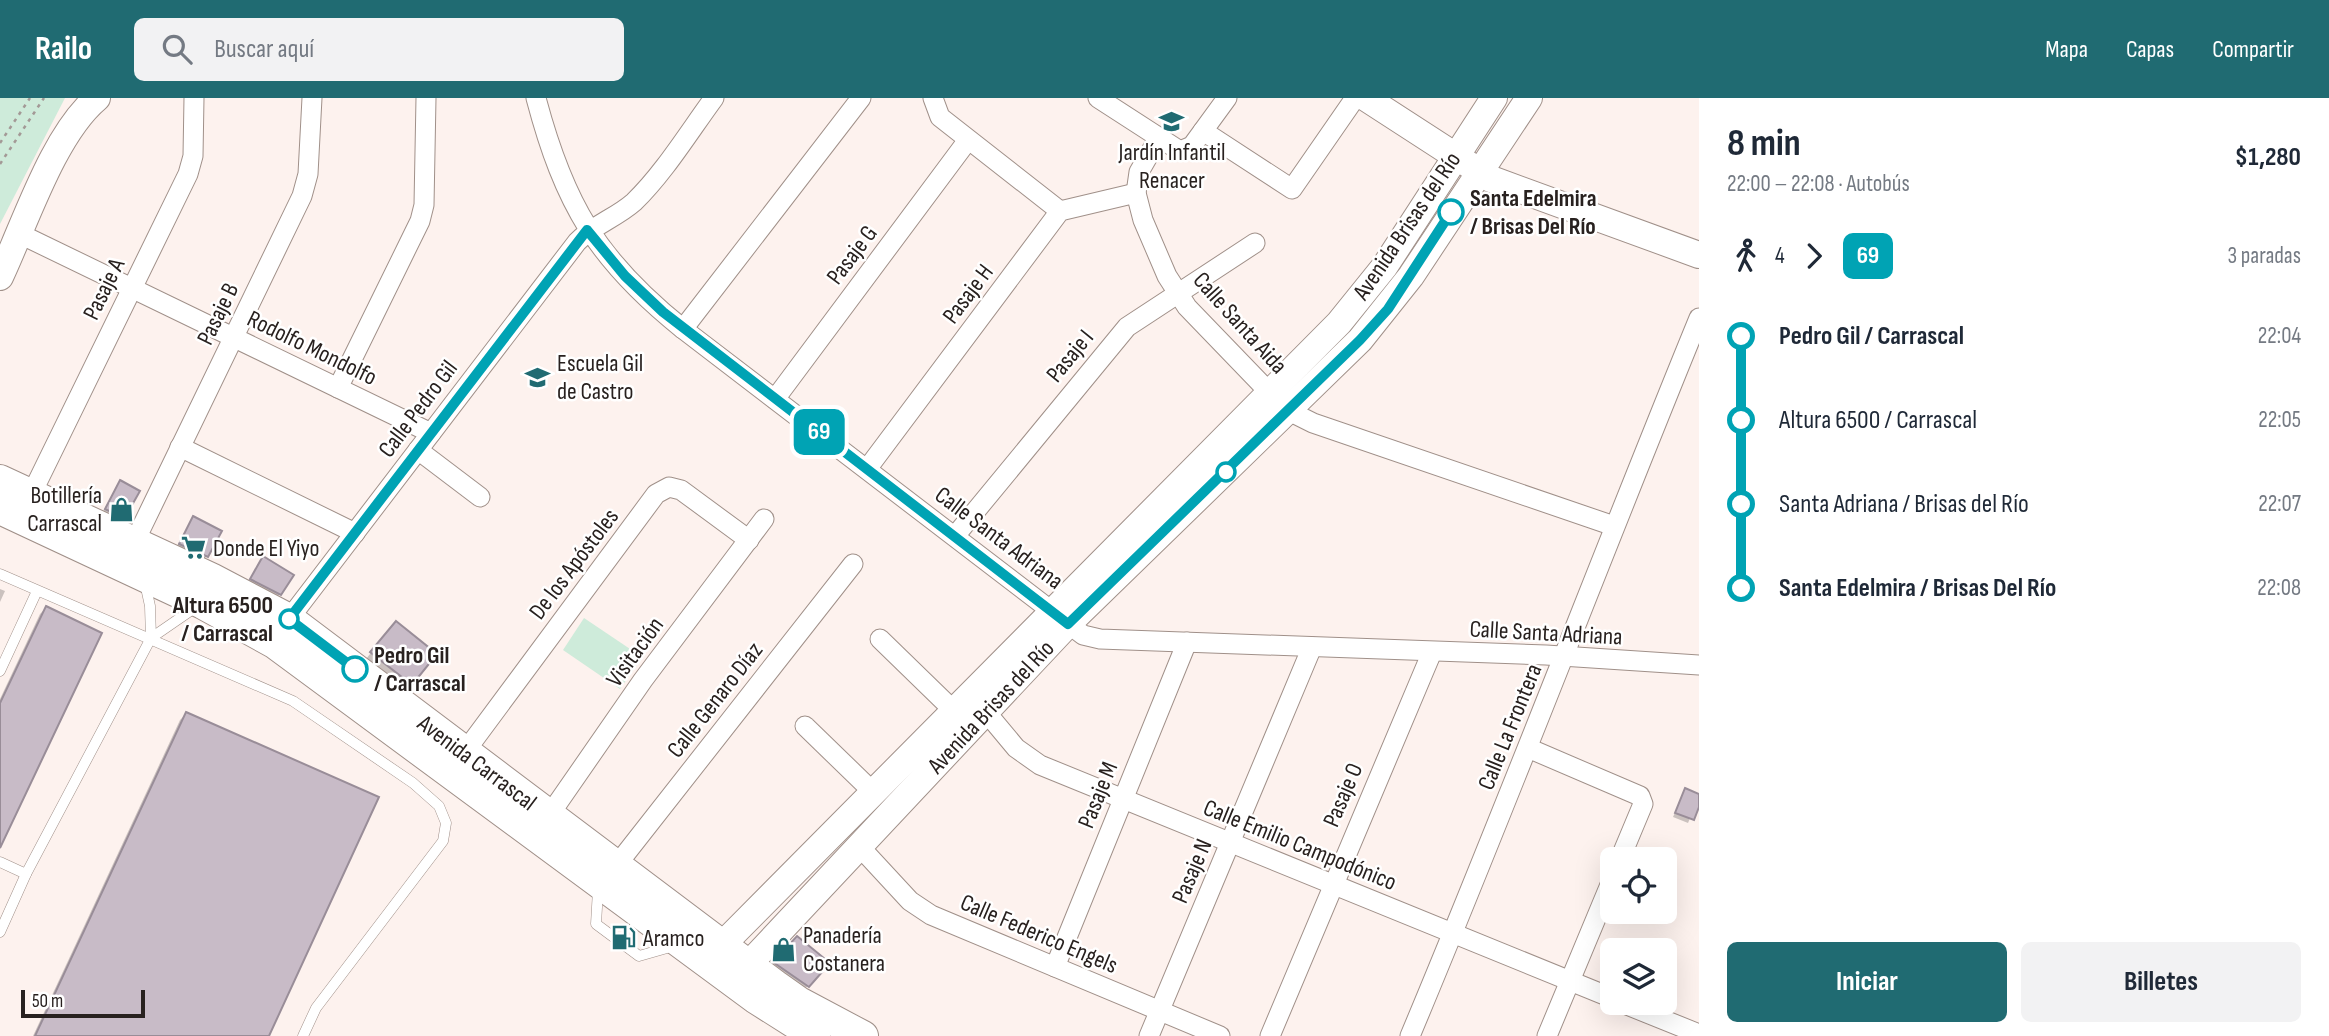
<!DOCTYPE html>
<html lang="es">
<head>
<meta charset="utf-8">
<style>
	body { margin:0; font-family:"Sofia Sans Condensed",sans-serif; background:#f2f2f3; color:#1f2937; height:100vh; display:flex; flex-direction:column; font-size:26px; white-space:nowrap }
	* { box-sizing:border-box; margin:0 }
	p { font-size:23px; color:#747a83 }
	.icon { flex:none; width:38px; height:38px; fill:none; stroke:currentColor; stroke-width:2; stroke-linecap:round; stroke-linejoin:round }
	.map { position:relative; flex:1; overflow:hidden }
	.drawer { display:flex; flex-direction:column; background:#fff; width:630px }
	.drawer>* { flex:none }
	.badge { padding:0 14px; border-radius:10px; font-size:24px; line-height:46px }
	.tools { position:absolute; left:1600px; top:749px; display:grid; gap:14px }
	.tools a { display:grid; place-items:center; width:77px; height:77px; border-radius:10px; background:#fff; box-shadow:0 7px 28px #0002; font-size:35px }
	.scale { position:absolute; left:21px; bottom:18px; width:124px; box-sizing:border-box; padding-left:7px; border:4px solid #28211f; border-top:0; font-size:19px; line-height:24px; white-space:nowrap; color:#28211f; -webkit-text-stroke:5px #fff; paint-order:stroke }
	.map>.badge { position:absolute; translate:-50% -50%; box-shadow:0 0 0 4px #fff }
	.legs { display:flex; align-items:center; gap:10px; height:77px; padding:0 28px; font-size:23px }
	.legs p { margin-inline-start:auto }
	.overview { display:flex; align-items:center; justify-content:space-between; height:119px; padding:0 28px }
	h1 { font-size:38px; font-weight:700; line-height:52px }
	.action { display:flex; gap:14px; margin-top:auto; padding:14px 28px }
	.action a { flex:1; height:80px; border-radius:10px; background:#206b72; color:#fff; font-size:28px; font-weight:700; line-height:80px; text-align:center }
	.action a+a { background:#f2f2f3; color:#1f2937 }
	ul { padding:0 28px; list-style:none }
	li { display:flex; align-items:center; gap:24px; height:84px; font-size:26px }
	li i { display:grid; place-items:center; width:10px; height:100%; margin:0 9px; background:currentColor }
	li i::after { content:''; width:18px; height:18px; margin:-9px; border:5px solid; border-radius:50%; background:#fff }
	li p { margin-inline-start:auto }
	li:first-child i { background:linear-gradient(#0000 50%,currentColor 0) }
	li:last-child i { background:linear-gradient(currentColor 50%,#0000 0) }
	header { display:flex; align-items:center; gap:42px; box-sizing:border-box; height:98px; padding:0 35px; background:#206b72; color:#fff }
	header strong { font-size:33px }
	nav { display:flex; gap:38px; margin-inline-start:auto; font-size:24px }
	.search { width:490px; height:63px; background:#f2f2f3; display:flex; align-items:center; gap:18px; box-sizing:border-box; padding:0 24px; border-radius:10px; color:#747a83; font-size:26px }
	main { display:flex; flex:1; min-height:0 }
	.map>svg:first-child { display:block }
	.green { fill:#ceebda }
	.shadow { fill:#0003 }
	.building { fill:#c8bbc7; stroke:#998d98; stroke-width:2 }
	.lines { fill:none; stroke-linecap:round; stroke-linejoin:round }
	.lane-casing { stroke:#a09089; stroke-width:11 }
	.street-casing { stroke:#a09089; stroke-width:21 }
	.secondary-casing { stroke:#a09089; stroke-width:28 }
	.primary-casing { stroke:#a09089; stroke-width:32 }
	.path { stroke:#a39996; stroke-width:2.5; stroke-dasharray:3.5 5; stroke-linecap:butt }
	.lane { stroke:#fff; stroke-width:10 }
	.street { stroke:#fff; stroke-width:19 }
	.secondary { stroke:#fff; stroke-width:26 }
	.primary { stroke:#fff; stroke-width:30 }
	.line-1-casing { stroke:#fff; stroke-width:16 }
	.line-1 { stroke:#00a3b4; stroke-width:10 }
	.stop-1-dot { fill:#fff; stroke:#00a3b4; stroke-width:3.5 }
	.labels { text-anchor:middle; dominant-baseline:central; stroke-width:5; stroke-linejoin:round; paint-order:stroke }
	.poi-label { font-size:24px; fill:#28211f; stroke:#fff; text-anchor:start }
	.stop-label { font-size:24px; font-weight:bold; fill:#28211f; stroke:#fff; text-anchor:start }
	.street-label { font-size:24px; fill:#28211f; stroke:#fff }
</style>
</head>
<body>
<header>
<strong>Railo</strong>
<div class="search"><svg class="icon" aria-label="search" viewBox="0 0 24 24"><circle cx="10" cy="10" r="6"/><path d="M15 15l6 6"/></svg>Buscar aquí</div>
<nav><a>Mapa</a><a>Capas</a><a>Compartir</a></nav>
</header>
<main>
<div class="map">
<svg width="1699" height="938" viewBox="0 0 1699 938">
	<rect width="100%" height="100%" fill="#fdf2ee"/>
	<g class="green">
		<polygon points="0,0 65,0 0,126"/>
		<polygon points="584,520 642,559 620,591 563,552"/>
	</g>
	<g class="shadow">
		<polygon points="120,384 126,415 122,419 111,419 102,415"/>
		<polygon points="194,420 207,458 203,462 176,450"/>
		<polygon points="260,464 280,496 276,500 247,485"/>
		<polygon points="0,491 5,493 0,504"/>
		<polygon points="46,510 0,742 0,601 40,516"/>
		<polygon points="390,531 435,556 404,592 366,561"/>
		<polygon points="186,616 267,938 33,938 180,622"/>
		<polygon points="1685,692 1699,698 1688,725 1673,719"/>
		<polygon points="797,840 827,866 804,892 771,868"/>
	</g>
	<g class="building">
		<polygon points="120,382 140,393 127,416 115,416 105,411"/>
		<polygon points="193,418 222,433 208,459 179,446"/>
		<polygon points="263,458 294,477 281,497 250,481"/>
		<polygon points="46,508 102,535 0,750 0,605"/>
		<polygon points="396,523 437,556 412,587 370,554"/>
		<polygon points="186,614 379,699 269,938 35,938"/>
		<polygon points="1685,690 1699,696 1699,709 1694,722 1675,715"/>
		<polygon points="797,838 830,865 809,889 773,864"/>
	</g>
	<g class="lines">
		<defs>
			<g id="lane">
				<polyline points="0,476 293,603 413,685 439,708 446,725 443,743 316,910 303,938"/>
				<polyline points="145,485 150,508 151,540"/>
				<polyline points="0,573 37,493"/>
				<polyline points="0,764 26,776 0,834"/>
				<polyline points="26,776 151,540 196,509"/>
				<polyline points="598,792 596,826 639,858 674,848"/>
			</g>
			<g id="street">
				<path d="M536 0C564 106 597 162 683 231L1083 537 1100 541 1546 557 1699 567"/>
				<polyline points="933,0 940,19 1060,113"/>
				<polyline points="1098,0 1180,53 1192,48 1227,0"/>
				<polyline points="1203,33 1292,91 1355,0"/>
				<polyline points="1158,41 1139,74 1136,95 1143,122 1167,178 1187,209 1269,294 1289,313 1313,325 1614,428"/>
				<polyline points="20,136 431,335"/>
				<polyline points="683,231 861,0"/>
				<polyline points="338,290 420,123 424,107 426,0"/>
				<polyline points="775,301 968,42"/>
				<polyline points="180,349 355,435"/>
				<polyline points="418,352 480,399"/>
				<polyline points="867,371 1060,113 1136,95"/>
				<polyline points="31,397 188,76 193,58 194,0"/>
				<polyline points="955,438 1127,229 1255,145"/>
				<polyline points="134,445 302,98 308,76 312,0"/>
				<path d="M289 521 577 144C593 127 616 120 634 104 664 75 689 34 714 0"/>
				<polyline points="880,541 953,612"/>
				<polyline points="986,614 1016,650 1040,667 1612,900"/>
				<polyline points="805,628 873,694"/>
				<polyline points="1528,650 1640,698 1643,706 1620,761"/>
				<polyline points="464,655 656,396 669,389 681,392 749,442"/>
				<polyline points="548,719 643,582 764,421"/>
				<polyline points="860,749 910,803 931,817 1220,938"/>
				<polyline points="616,768 853,466"/>
				<polyline points="1055,869 1187,544"/>
				<polyline points="1622,905 1699,936"/>
				<polyline points="1149,938 1312,549"/>
				<polyline points="1270,938 1432,554"/>
				<path d="M1410 938C1510 700 1601 459 1699 220"/>
				<polyline points="1547,938 1612,782"/>
			</g>
			<g id="secondary">
				<polyline points="1366,0 1491,81 1699,157"/>
				<path d="M0 179C25 126 53 37 97 0"/>
				<polyline points="723,846 1339,225 1385,168 1494,0"/>
				<polyline points="748,867 1068,526 1360,242 1411,178 1529,0"/>
			</g>
			<g id="primary">
				<polyline points="0,382 211,480 289,521 775,887 799,904 863,938"/>
				<polyline points="0,411 203,506 274,545 755,900 815,938"/>
			</g>
		</defs>
		<use href="#lane" class="lane-casing"/>
		<use href="#street" class="street-casing"/>
		<use href="#secondary" class="secondary-casing"/>
		<use href="#primary" class="primary-casing"/>
		<g class="path">
			<polyline points="0,45 30,0"/>
			<polyline points="0,66 44,0"/>
		</g>
		<use href="#lane" class="lane"/>
		<use href="#street" class="street"/>
		<use href="#secondary" class="secondary"/>
		<use href="#primary" class="primary"/>
	</g>
	<g class="lines">
		<defs>
			<polyline id="line-1" points="355,571 289,521 587,132 625,178 663,214 1068,526 1360,242 1388,211 1451,114"/>
		</defs>
		<use href="#line-1" class="line-1-casing"/>
		<use href="#line-1" class="line-1"/>
	</g>
	<defs>
		<symbol id="school-bare" viewBox="-9 -9 18 18"><path d="M0-5L7-2L0 1L-7-2ZM-4 1L0 2.5L4 1V4Q0 6-4 4Z" fill="#206b72" stroke="#fff" stroke-width="2.5" paint-order="stroke"/></symbol>
		<symbol id="shop-bare" viewBox="-9 -9 18 18"><path d="M-5-2.5h2.3a2.7 3.5 0 0 1 5.4 0H5L5.5 6h-11ZM-1.5-2.5h3a1.5 2.3 0 0 0-3 0Z" fill="#206b72" stroke="#fff" stroke-width="2.5" paint-order="stroke"/></symbol>
		<symbol id="supermarket-bare" viewBox="-9 -9 18 18"><path d="M-6-5.5h2.5l.6 2H6L4.5 2H-2.5L-4.4-4H-6ZM-1.5 3.2a1.3 1.3 0 1 0 .1 0ZM3 3.2a1.3 1.3 0 1 0 .1 0Z" fill="#206b72" stroke="#fff" stroke-width="2.5" paint-order="stroke"/></symbol>
		<symbol id="fuel-bare" viewBox="-9 -9 18 18"><path d="M-5.5-6h7V0h2V4h1.3V-2.5L3-4.5l.8-.8L6-3V5H2.5V1h-1V6h-7ZM-4.2-4.7v3.2H.2V-4.7Z" fill="#206b72" stroke="#fff" stroke-width="2.5" paint-order="stroke"/></symbol>
	</defs>
	<g fill-rule="evenodd">
		<use href="#school-bare" x="1154" y="6" width="35" height="35"/>
		<use href="#school-bare" x="520" y="262" width="35" height="35"/>
		<use href="#shop-bare" x="104" y="394" width="35" height="35"/>
		<use href="#supermarket-bare" x="176" y="432" width="35" height="35"/>
		<use href="#fuel-bare" x="606" y="822" width="35" height="35"/>
		<use href="#shop-bare" x="766" y="834" width="35" height="35"/>
	</g>
	<g class="stop-1-dot">
		<circle cx="1451" cy="114" r="12"/>
		<circle cx="1226" cy="374" r="9"/>
		<circle cx="289" cy="521" r="9"/>
		<circle cx="355" cy="571" r="12"/>
	</g>
	<g class="labels">
		<g class="poi-label">
			<text x="1172" y="54" text-anchor="middle">Jardín Infantil<tspan x="1172" dy="28">Renacer</tspan></text>
			<text x="557" y="265">Escuela Gil<tspan x="557" dy="28">de Castro</tspan></text>
			<text x="102" y="397" text-anchor="end">Botillería<tspan x="102" dy="28">Carrascal</tspan></text>
			<text x="213" y="450">Donde El Yiyo</text>
			<text x="803" y="837">Panadería<tspan x="803" dy="28">Costanera</tspan></text>
			<text x="643" y="840">Aramco</text>
		</g>
		<g class="stop-label">
			<text x="1470" y="100">Santa Edelmira<tspan x="1470" dy="28">/ Brisas Del Río</tspan></text>
			<text x="273" y="507" text-anchor="end">Altura 6500<tspan x="273" dy="28">/ Carrascal</tspan></text>
			<text x="374" y="557">Pedro Gil<tspan x="374" dy="28">/ Carrascal</tspan></text>
		</g>
		<g class="street-label">
			<text transform="translate(1407 128) rotate(-56)">Avenida Brisas del Río</text>
			<text transform="translate(852 157) rotate(-53)">Pasaje G</text>
			<text transform="translate(104 191) rotate(-64)">Pasaje A</text>
			<text transform="translate(968 196) rotate(-53)">Pasaje H</text>
			<text transform="translate(218 216) rotate(-64)">Pasaje B</text>
			<text transform="translate(1240 225) rotate(48)">Calle Santa Aida</text>
			<text transform="translate(312 250) rotate(26)">Rodolfo Mondolfo</text>
			<text transform="translate(1070 258) rotate(-51)">Pasaje I</text>
			<text transform="translate(418 311) rotate(-53)">Calle Pedro Gil</text>
			<text transform="translate(999 440) rotate(37)">Calle Santa Adriana</text>
			<text transform="translate(574 466) rotate(-53)">De los Apóstoles</text>
			<text transform="translate(1546 535) rotate(3)">Calle Santa Adriana</text>
			<text transform="translate(635 554) rotate(-54)">Visitación</text>
			<text transform="translate(715 602) rotate(-52)">Calle Genaro Díaz</text>
			<text transform="translate(991 609) rotate(-47)">Avenida Brisas del Río</text>
			<text transform="translate(1510 629) rotate(-68)">Calle La Frontera</text>
			<text transform="translate(477 665) rotate(37)">Avenida Carrascal</text>
			<text transform="translate(1098 697) rotate(-68)">Pasaje M</text>
			<text transform="translate(1343 697) rotate(-67)">Pasaje O</text>
			<text transform="translate(1300 747) rotate(22)">Calle Emilio Campodónico</text>
			<text transform="translate(1192 773) rotate(-67)">Pasaje N</text>
			<text transform="translate(1039 836) rotate(23)">Calle Federico Engels</text>
		</g>
	</g>
</svg>
<div class="tools">
<a><svg class="icon" aria-label="locate" viewBox="0 0 24 24"><circle cx="12" cy="12" r="6"/><path d="M12 2v4M12 18v4M2 12h4M18 12h4"/></svg></a>
<a><svg class="icon" aria-label="layers" viewBox="0 0 24 24"><path d="M12 4l9 5-9 5-9-5zM3 14l9 5 9-5"/></svg></a>
</div>
<div class="scale">50 m</div>
<b class="badge" style="left:819px;top:334px;background:#00a3b4;color:#fff">69</b>
</div>
<section class="drawer">
<div class="overview"><div><h1>8 min</h1><p>22:00 – 22:08 · Autobús</p></div><b>$1,280</b></div>
<div class="legs"><svg class="icon" aria-label="walk" viewBox="0 0 24 24"><circle cx="13" cy="4" r="2"/><path d="M13 8l-2 6 4 7M11 14l-3 7M7 12l3-4h3l4 4"/></svg>4<svg class="icon" aria-label="forward" viewBox="0 0 24 24"><path d="M9 5l7 7-7 7"/></svg><b class="badge" style="background:#00a3b4;color:#fff">69</b><p>3 paradas</p></div>
<ul>
<li><i style="color:#00a3b4"></i><b>Pedro Gil / Carrascal</b><p>22:04</p></li>
<li><i style="color:#00a3b4"></i><span>Altura 6500 / Carrascal</span><p>22:05</p></li>
<li><i style="color:#00a3b4"></i><span>Santa Adriana / Brisas del Río</span><p>22:07</p></li>
<li><i style="color:#00a3b4"></i><b>Santa Edelmira / Brisas Del Río</b><p>22:08</p></li>
</ul>
<div class="action"><a>Iniciar</a><a>Billetes</a></div>
</section>
</main>
</body>
</html>
